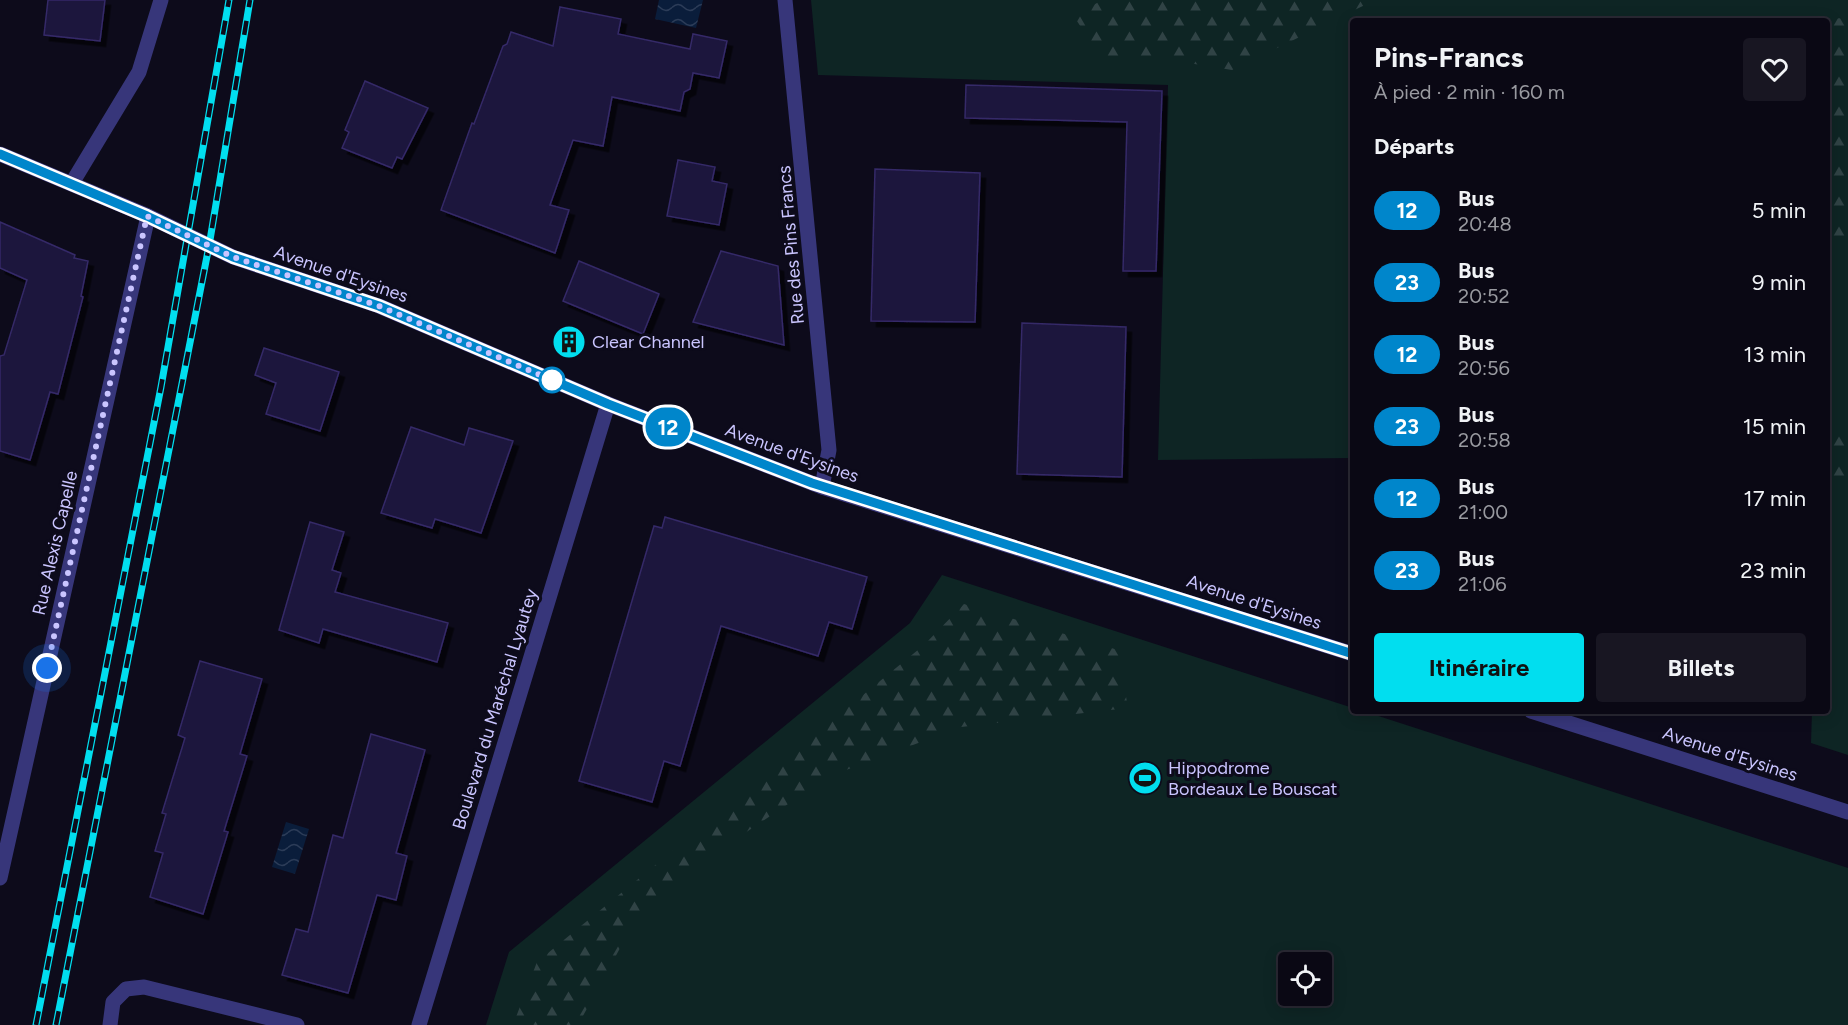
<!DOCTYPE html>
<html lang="fr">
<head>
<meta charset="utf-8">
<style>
	body { margin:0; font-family:Figtree,sans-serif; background:#181622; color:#f1f3f6; height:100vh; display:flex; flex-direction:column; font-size:22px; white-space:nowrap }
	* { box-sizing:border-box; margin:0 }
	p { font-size:20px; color:#999aa0 }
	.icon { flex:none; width:33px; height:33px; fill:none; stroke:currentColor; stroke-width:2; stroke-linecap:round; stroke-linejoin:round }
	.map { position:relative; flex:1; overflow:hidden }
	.details { position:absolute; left:1350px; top:18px; width:480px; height:696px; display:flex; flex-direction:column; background:#0a0814; border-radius:6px; box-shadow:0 3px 15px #0003,0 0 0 2px #2a2934 }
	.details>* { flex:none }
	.badge { padding:0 12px; border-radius:20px; font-size:21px; line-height:39px }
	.controls { position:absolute; left:1278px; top:952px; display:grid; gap:12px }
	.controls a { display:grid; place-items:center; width:54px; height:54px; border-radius:6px; background:#0a0814; box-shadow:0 3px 15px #0003,0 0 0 2px #2a2934; font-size:30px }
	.you { position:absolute; width:30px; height:30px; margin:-15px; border:4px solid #fff; border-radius:50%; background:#1a73e8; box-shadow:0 0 0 9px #1a73e833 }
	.map>.badge { position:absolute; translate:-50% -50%; box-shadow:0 0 0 3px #fff }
	h2 { padding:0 24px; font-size:22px; line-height:54px }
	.round { display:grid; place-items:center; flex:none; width:63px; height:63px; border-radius:6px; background:#181622 }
	.overview { display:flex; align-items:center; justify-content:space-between; height:102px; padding:0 24px }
	h1 { font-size:28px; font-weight:700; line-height:45px }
	.action { display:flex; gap:12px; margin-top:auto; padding:12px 24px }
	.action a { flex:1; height:69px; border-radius:6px; background:#01deef; color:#111; font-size:24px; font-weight:700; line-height:69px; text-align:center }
	.action a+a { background:#181622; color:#f1f3f6 }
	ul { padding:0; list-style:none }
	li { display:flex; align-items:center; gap:18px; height:72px; padding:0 24px }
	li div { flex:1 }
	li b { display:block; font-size:22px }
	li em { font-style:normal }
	li .badge { min-width:66px; font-weight:700; text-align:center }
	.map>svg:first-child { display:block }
	.grass { fill:#0e2524; fill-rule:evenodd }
	.forest { fill:url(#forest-firs) }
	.water { fill:url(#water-waves) }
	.building { fill:#1e173c; stroke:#342968; stroke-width:1.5; filter:url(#shadow) }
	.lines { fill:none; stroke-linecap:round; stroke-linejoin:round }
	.minor { stroke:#37367a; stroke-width:15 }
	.tertiary { stroke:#37367a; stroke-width:15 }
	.rail-casing { stroke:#01deef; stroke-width:7 }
	.rail { stroke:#0d0b1b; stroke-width:4.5; stroke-dasharray:14; stroke-linecap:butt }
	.line-casing { stroke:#fff; stroke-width:14 }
	.line { stroke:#0086cb; stroke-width:9 }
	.walk { stroke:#cac5ff; stroke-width:6; stroke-dasharray:0 10.8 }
	.stop-dot { fill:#fff; stroke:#0086cb; stroke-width:3 }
	.labels { text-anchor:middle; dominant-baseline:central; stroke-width:6; stroke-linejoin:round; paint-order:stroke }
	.street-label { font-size:18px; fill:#cac5ff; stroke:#0d0b1b }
	.poi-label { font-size:18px; fill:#cac5ff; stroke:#0d0b1b; text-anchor:start }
</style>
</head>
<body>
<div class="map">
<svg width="1848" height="1025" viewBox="0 0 1848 1025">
	<defs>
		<pattern id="forest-firs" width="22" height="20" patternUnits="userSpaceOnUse" patternTransform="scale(1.5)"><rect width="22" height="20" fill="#0e2524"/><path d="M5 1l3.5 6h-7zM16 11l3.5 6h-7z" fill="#304345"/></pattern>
		<pattern id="water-waves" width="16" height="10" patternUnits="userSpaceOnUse" patternTransform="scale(1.5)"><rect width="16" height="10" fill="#0a1d3b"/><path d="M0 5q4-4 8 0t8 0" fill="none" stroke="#2c3c58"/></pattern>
		<filter id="shadow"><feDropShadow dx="5.5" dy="5.5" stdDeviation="0" flood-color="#0009"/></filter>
	</defs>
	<rect width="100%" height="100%" fill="#0d0b1b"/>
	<g class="grass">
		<polygon points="811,0 1848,0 1848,755 1811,743 1812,711 1827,711 1827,21 1353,21 1353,458 1158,460 1168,85 818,75"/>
		<path d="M942 575 1353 708V711H1363L1848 868V1025H486L509 952 910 623ZM1288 963H1322V996H1288Z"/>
	</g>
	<g class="forest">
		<polygon points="1103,0 1375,0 1232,70 1176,61 1102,59 1073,15"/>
		<polygon points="1848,18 1848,240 1827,253 1827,21 1755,21"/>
		<polygon points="1848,423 1848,482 1827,492 1827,426"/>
		<polygon points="964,604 1118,650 1128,708 961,727 830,776 694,867 625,939 578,1025 513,1025 537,962 924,645"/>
	</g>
	<g class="water">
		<polygon points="659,0 703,0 696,28 655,19"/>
		<polygon points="286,822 309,829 295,874 272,867"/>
	</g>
	<g class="building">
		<polygon points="48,0 105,0 100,41 44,35"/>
		<polygon points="560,7 621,19 618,34 690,49 693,34 727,41 719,78 693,73 690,89 684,92 680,111 612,97 603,146 573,140 550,205 569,210 555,253 441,210 472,123 474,124 503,46 507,44 511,32 553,46"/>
		<polygon points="365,81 428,108 402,159 397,157 392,168 342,148 349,132 345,130"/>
		<polygon points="966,85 1162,91 1156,271 1123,271 1127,122 965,118"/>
		<polygon points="678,160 715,167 712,181 727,184 719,225 667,216"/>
		<polygon points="875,169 980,173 975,322 871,321"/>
		<polygon points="0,222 75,255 74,258 88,261 81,296 83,297 58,394 50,392 30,460 0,451 0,356 4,355 27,280 0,268"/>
		<polygon points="721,251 778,266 784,345 693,322"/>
		<polygon points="579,261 659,294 643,334 563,301"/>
		<polygon points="1022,323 1126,327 1122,477 1017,474"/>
		<polygon points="264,348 339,372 320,431 266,414 276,383 255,375"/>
		<polygon points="411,427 464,445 469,428 513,441 481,533 435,519 432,528 381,513"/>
		<polygon points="665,517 867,577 852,629 829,622 818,656 721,626 680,766 664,761 652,802 579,781 654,526 662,528"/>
		<polygon points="310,522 344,532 332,570 341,573 335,592 448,623 437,662 323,629 319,643 279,630"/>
		<polygon points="200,661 262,679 240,754 247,756 224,831 228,832 203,914 150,897 163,853 155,851 166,814 162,813 185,738 178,735"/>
		<polygon points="371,734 425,750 396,853 407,856 396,900 377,895 348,993 282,975 296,929 308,932 333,835 343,838"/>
	</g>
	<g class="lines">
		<g class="minor">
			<polyline points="785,0 829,450 822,487"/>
			<polyline points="72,183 139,72 161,0"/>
			<polyline points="0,878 148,216"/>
			<polyline points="110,1025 113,1002 126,989 144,987 297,1025"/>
		</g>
		<g class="tertiary">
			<polyline points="0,154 148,216 233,257 379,306 608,404 822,487 1353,654"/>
			<polyline points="1531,711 1848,812"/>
			<polyline points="419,1025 608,404"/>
		</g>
		<defs>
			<g id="rail">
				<polyline points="36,1025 161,387 229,0"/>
				<polyline points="56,1025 209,246 250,0"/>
			</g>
		</defs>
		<use href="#rail" class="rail-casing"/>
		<use href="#rail" class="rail"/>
	</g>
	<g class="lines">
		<defs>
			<polyline id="line" points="0,154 147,216 233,257 379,306 608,404 812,483 1353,654"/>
		</defs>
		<use href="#line" class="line-casing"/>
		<use href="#line" class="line"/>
		<polyline class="walk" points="47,668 147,216 233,257 379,306 552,380"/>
	</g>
	<defs>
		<symbol id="building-disc" viewBox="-11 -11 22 22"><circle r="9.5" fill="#01deef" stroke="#0d0b1b"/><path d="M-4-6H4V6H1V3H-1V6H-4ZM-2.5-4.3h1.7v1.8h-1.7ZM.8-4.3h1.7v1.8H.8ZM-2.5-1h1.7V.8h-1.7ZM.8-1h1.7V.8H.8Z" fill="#111"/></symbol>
		<symbol id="stadium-disc" viewBox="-11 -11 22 22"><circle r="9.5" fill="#01deef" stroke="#0d0b1b"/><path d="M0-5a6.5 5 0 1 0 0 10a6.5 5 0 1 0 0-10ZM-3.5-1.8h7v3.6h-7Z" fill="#111"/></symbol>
	</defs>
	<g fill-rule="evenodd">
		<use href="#building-disc" x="550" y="323" width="38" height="38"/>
		<use href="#stadium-disc" x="1126" y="759" width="38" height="38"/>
	</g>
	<circle class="stop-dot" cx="552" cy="380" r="12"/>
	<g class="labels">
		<g class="street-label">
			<text transform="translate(791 245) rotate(-95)">Rue des Pins Francs</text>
			<text transform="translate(341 274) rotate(19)">Avenue d'Eysines</text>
			<text transform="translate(792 453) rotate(20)">Avenue d'Eysines</text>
			<text transform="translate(55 543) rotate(-77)">Rue Alexis Capelle</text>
			<text transform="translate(1254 602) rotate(18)">Avenue d'Eysines</text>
			<text transform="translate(495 709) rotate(-73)">Boulevard du Maréchal Lyautey</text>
			<text transform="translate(1730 754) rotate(18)">Avenue d'Eysines</text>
		</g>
		<g class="poi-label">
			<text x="592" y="342">Clear Channel</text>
			<text x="1168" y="768">Hippodrome<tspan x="1168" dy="21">Bordeaux Le Bouscat</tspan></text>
		</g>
	</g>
</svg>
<div class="controls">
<a><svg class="icon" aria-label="locate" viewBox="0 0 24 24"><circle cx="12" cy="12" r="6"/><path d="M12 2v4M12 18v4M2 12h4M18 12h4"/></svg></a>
</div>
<div class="you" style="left:47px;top:668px"></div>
<b class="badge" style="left:668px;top:427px;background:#0086cb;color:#fff">12</b>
<section class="details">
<div class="overview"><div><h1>Pins-Francs</h1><p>À pied · 2 min · 160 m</p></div><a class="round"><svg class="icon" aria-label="heart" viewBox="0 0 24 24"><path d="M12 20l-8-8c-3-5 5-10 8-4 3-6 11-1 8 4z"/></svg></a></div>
<h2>Départs</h2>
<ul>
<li><span class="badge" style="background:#0086cb;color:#fff">12</span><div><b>Bus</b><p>20:48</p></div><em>5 min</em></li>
<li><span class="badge" style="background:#0086cb;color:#fff">23</span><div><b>Bus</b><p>20:52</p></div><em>9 min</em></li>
<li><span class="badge" style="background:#0086cb;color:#fff">12</span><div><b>Bus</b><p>20:56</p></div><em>13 min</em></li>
<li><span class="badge" style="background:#0086cb;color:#fff">23</span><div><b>Bus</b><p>20:58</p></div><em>15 min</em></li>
<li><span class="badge" style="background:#0086cb;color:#fff">12</span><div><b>Bus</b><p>21:00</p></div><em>17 min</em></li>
<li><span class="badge" style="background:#0086cb;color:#fff">23</span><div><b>Bus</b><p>21:06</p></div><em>23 min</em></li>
</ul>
<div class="action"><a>Itinéraire</a><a>Billets</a></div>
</section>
</div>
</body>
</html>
